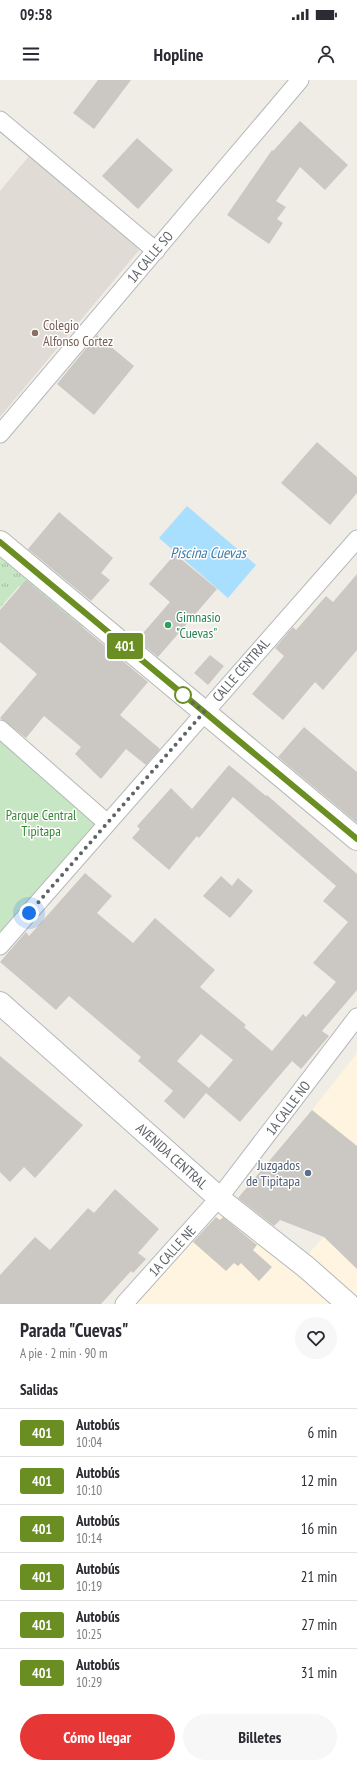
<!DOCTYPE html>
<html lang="es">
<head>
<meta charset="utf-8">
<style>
	body { margin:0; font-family:"PT Sans Narrow",sans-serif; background:#f7f7f7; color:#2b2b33; height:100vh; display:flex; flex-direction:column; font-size:15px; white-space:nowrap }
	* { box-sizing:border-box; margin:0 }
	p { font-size:13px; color:#7c7c81 }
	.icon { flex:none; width:22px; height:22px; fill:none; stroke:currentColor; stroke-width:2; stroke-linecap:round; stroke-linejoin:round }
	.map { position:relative; height:1224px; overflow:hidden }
	.side { display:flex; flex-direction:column; background:#fff; flex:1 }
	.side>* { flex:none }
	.badge { padding:0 8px; border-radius:3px; font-size:14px; line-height:26px }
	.you { position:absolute; width:20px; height:20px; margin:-10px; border:3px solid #fff; border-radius:50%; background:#1a73e8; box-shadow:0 0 0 6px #1a73e833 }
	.map>.badge { position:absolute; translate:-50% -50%; box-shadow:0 0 0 2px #fff }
	h2 { padding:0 20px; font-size:15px; line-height:36px }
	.round { display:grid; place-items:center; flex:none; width:42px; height:42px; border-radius:21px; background:#f7f7f7 }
	.summary { display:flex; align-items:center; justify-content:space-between; height:68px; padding:0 20px }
	h1 { font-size:19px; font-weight:600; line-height:30px }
	.cta { display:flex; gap:8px; margin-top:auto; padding:8px 20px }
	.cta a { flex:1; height:46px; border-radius:24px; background:#e73636; color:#fff; font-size:16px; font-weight:600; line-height:46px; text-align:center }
	.cta a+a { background:#f7f7f7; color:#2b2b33 }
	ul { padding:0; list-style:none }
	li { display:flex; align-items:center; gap:12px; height:48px; padding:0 20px; border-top:1px solid #e1e1e2 }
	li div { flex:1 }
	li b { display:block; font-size:15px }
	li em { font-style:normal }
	li .badge { min-width:44px; font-weight:700; text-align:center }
	.status { display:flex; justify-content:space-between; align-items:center; height:28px; padding:0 20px; background:#fff; direction:ltr }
	.status svg { height:11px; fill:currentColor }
	header { display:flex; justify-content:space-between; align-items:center; height:52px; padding:0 20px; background:#fff; font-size:18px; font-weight:600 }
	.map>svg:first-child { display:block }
	.commercial { fill:#fef4df }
	.education { fill:#e0dcd5 }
	.grass { fill:url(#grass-tufts) }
	.park { fill:#c7e7c4 }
	.water { fill:#a9dffe }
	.building { fill:#cbc8c3; fill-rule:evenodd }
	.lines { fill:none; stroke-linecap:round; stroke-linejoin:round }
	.minor-casing { stroke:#b4b8bb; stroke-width:19 }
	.tertiary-casing { stroke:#b4b8bb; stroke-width:24 }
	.secondary-casing { stroke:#b3b7bb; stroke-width:24 }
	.minor { stroke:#fff; stroke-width:17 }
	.tertiary { stroke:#fff; stroke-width:22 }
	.secondary { stroke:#fff; stroke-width:22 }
	.line-casing { stroke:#fff; stroke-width:9 }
	.line { stroke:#6b8e23; stroke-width:6 }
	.walk { stroke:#5e6367; stroke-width:4; stroke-dasharray:0 7.2 }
	.education-dot { fill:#8d6e63; stroke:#fff; stroke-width:1.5 }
	.leisure-dot { fill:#2e9e5b; stroke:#fff; stroke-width:1.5 }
	.stop-dot { fill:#fff; stroke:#6b8e23; stroke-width:2 }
	.service-dot { fill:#5c6f8a; stroke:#fff; stroke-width:1.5 }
	.labels { text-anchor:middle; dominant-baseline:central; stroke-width:3; stroke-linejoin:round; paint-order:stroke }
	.street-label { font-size:14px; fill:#5e6367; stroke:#fff }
	.education-label { font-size:14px; fill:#785e54; stroke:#fff; text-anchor:start }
	.leisure-label { font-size:14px; fill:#27864d; stroke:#fff; text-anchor:start }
	.park-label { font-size:14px; fill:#398637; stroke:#fff }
	.service-label { font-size:14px; fill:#4e5e75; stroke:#fff; text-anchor:end }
	.water-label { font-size:15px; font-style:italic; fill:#417ba8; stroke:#fff }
</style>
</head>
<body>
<div class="status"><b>09:58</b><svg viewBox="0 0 49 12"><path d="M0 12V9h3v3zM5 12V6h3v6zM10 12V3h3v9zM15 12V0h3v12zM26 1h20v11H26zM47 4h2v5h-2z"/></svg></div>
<header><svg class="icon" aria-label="menu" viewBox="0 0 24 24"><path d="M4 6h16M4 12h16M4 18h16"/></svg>Hopline<svg class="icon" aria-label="person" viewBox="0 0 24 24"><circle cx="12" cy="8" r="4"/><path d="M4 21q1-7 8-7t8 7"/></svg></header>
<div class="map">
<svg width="357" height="1224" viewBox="0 0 357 1224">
	<defs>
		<pattern id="grass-tufts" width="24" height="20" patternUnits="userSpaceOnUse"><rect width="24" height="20" fill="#c7e7c4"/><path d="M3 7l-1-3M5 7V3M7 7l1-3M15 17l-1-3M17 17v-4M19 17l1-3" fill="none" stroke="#a5bfa3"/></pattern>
	</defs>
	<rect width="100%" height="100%" fill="#f0ede7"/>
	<g class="commercial">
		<polygon points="357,973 357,1066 312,1030"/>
		<polygon points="357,1121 357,1224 135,1224 227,1125 297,1186"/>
	</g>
	<polygon class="education" points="29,76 140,169 0,337 0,111"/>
	<polygon class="grass" points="0,466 88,541 77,555 19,506 0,528"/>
	<polygon class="park" points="0,654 99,739 0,855"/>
	<polygon class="water" points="187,426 256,485 228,518 159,458"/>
	<g class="building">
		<polygon points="98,0 131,0 94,49 73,33"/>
		<polygon points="300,41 348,85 325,110 300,87 276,121 286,127 277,139 283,143 269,164 227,135 272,70 273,71"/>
		<polygon points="137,58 173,90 138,129 102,96"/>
		<polygon points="97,255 134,286 94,335 57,304"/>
		<polygon points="317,362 357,397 357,413 330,445 281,403"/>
		<polygon points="59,432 113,478 101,493 110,500 91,521 28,469"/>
		<polygon points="175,474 217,509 158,577 137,560 170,522 149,504"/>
		<polygon points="357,494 357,570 323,610 315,602 283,640 252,614 284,576 275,568 293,547 296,550 326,516 333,522"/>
		<polygon points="26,500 148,602 120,635 160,669 146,685 126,669 101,699 75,674 81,667 44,636 26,658 0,638 37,594 0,562 0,530"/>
		<polygon points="210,575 224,586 208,605 194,593"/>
		<polygon points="304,647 357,692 357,743 278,677"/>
		<path d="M229 685 266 716 267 715 357 794V910L322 951 329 956 301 989 292 981 240 1042 206 1013 184 1039 164 1021 173 1011 138 981 141 977 69 916 56 930 0 882 26 852 29 856 85 793 112 816 97 833 133 863 155 838 215 890 200 907 246 945 244 947 272 971 303 934 306 937 336 902 313 883 348 842 323 821 336 806 233 717 199 758 197 756 169 790 132 758 140 749 137 746 171 708 192 729ZM201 954 233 980 209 1008 177 981Z"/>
		<polygon points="221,796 232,806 238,798 253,811 230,838 203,816"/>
		<polygon points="0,976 83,1045 35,1098 24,1087 10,1102 0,1092"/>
		<polygon points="312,1030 357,1066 357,1189 324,1157 280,1140 274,1146 238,1118"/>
		<polygon points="115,1109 159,1149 138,1173 146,1179 133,1193 131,1191 101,1224 0,1224 0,1195 35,1157 50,1170 88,1128 94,1133"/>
		<polygon points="216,1137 220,1140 223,1137 257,1165 253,1170 272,1187 259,1201 241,1183 238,1186 234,1183 226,1191 193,1162"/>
	</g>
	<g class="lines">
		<defs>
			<g id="minor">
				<polyline points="0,40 156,171"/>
				<polyline points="0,354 300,0"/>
				<polyline points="0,649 107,743"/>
				<polyline points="0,866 357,459"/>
				<polyline points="124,1224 219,1118 357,937"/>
			</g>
			<polyline id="tertiary" points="0,462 357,759"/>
			<polyline id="secondary" points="0,923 227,1125 306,1187 348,1224"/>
		</defs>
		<use href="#minor" class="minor-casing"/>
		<use href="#tertiary" class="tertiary-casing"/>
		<use href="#secondary" class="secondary-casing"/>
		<use href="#minor" class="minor"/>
		<use href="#tertiary" class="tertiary"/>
		<use href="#secondary" class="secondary"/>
	</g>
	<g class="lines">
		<defs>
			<polyline id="line" points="0,462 357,759"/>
		</defs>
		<use href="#line" class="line-casing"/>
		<use href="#line" class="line"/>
		<polyline class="walk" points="29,833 204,632 182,614 183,615"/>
	</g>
	<circle class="education-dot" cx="35" cy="253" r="4"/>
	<circle class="leisure-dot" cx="168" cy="545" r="4"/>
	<circle class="stop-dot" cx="183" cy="615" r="8"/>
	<circle class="service-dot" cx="308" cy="1093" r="4"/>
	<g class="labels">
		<g class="street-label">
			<text transform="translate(150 177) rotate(-50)">1A CALLE SO</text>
			<text transform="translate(241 590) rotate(-49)">CALLE CENTRAL</text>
			<text transform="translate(288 1028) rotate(-53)">1A CALLE NO</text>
			<text transform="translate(172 1076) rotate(42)">AVENIDA CENTRAL</text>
			<text transform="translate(172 1171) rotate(-48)">1A CALLE NE</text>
		</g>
		<g class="education-label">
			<text x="43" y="245">Colegio<tspan x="43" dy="16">Alfonso Cortez</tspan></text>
		</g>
		<g class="leisure-label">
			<text x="176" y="537">Gimnasio<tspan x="176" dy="16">"Cuevas"</tspan></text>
		</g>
		<g class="park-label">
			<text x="41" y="735">Parque Central<tspan x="41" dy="16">Tipitapa</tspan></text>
		</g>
		<g class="service-label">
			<text x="300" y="1085">Juzgados<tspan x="300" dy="16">de Tipitapa</tspan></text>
		</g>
		<g class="water-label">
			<text x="208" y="472">Piscina Cuevas</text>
		</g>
	</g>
</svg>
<div class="you" style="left:29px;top:833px"></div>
<b class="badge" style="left:125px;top:566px;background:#6b8e23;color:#fff">401</b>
</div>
<section class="side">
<div class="summary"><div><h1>Parada &quot;Cuevas&quot;</h1><p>A pie · 2 min · 90 m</p></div><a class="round"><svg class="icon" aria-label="heart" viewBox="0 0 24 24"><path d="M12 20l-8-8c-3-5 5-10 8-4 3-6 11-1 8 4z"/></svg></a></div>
<h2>Salidas</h2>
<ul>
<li><span class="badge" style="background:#6b8e23;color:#fff">401</span><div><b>Autobús</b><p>10:04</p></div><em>6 min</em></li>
<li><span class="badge" style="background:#6b8e23;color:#fff">401</span><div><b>Autobús</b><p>10:10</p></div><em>12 min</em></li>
<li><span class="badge" style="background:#6b8e23;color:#fff">401</span><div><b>Autobús</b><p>10:14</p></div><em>16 min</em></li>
<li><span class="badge" style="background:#6b8e23;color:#fff">401</span><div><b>Autobús</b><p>10:19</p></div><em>21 min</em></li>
<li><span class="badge" style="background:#6b8e23;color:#fff">401</span><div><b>Autobús</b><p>10:25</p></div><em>27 min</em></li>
<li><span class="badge" style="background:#6b8e23;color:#fff">401</span><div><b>Autobús</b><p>10:29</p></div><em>31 min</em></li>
</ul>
<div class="cta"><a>Cómo llegar</a><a>Billetes</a></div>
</section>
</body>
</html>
